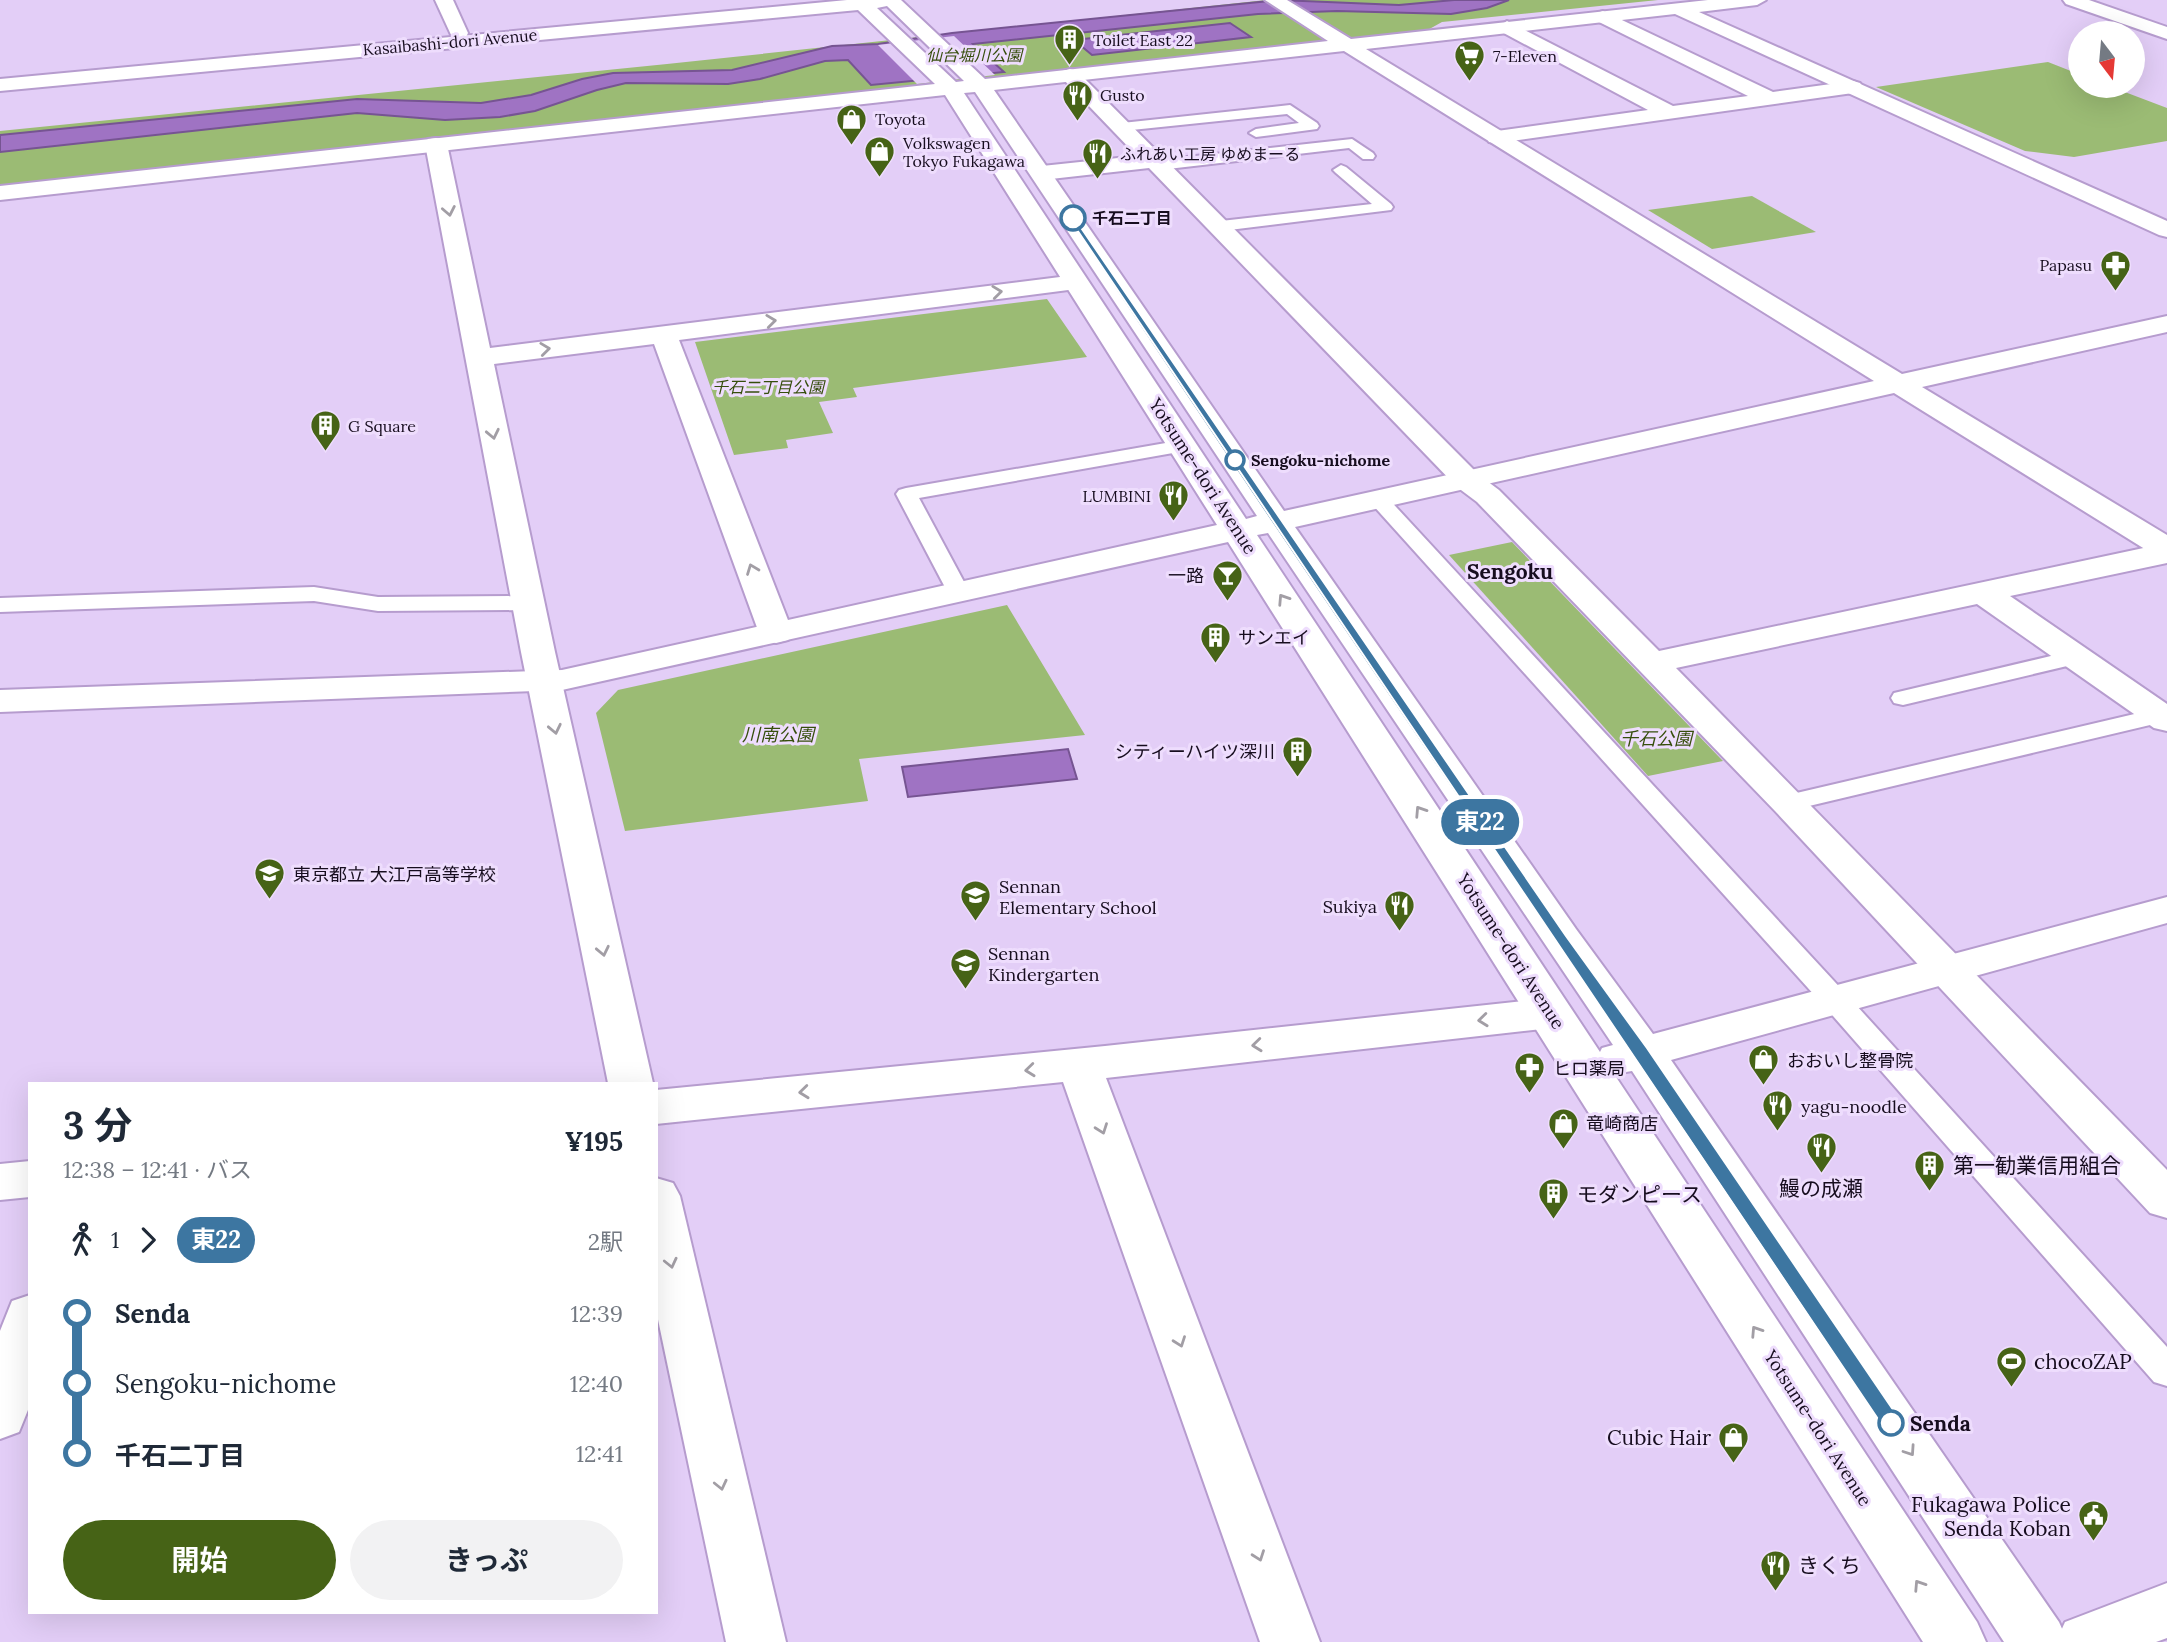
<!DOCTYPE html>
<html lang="ja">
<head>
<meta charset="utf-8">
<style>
	body { margin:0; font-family:Lora,"Noto Sans JP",serif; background:#f2f2f3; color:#1f2937; height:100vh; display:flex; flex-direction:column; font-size:26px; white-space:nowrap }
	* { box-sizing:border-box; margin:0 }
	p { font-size:23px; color:#747a83 }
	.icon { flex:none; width:38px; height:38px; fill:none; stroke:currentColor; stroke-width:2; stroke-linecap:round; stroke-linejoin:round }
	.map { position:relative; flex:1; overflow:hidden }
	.details { position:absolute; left:28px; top:1082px; width:630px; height:532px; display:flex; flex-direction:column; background:#fff; border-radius:0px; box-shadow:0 7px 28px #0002 }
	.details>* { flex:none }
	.badge { padding:0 14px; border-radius:23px; font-size:24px; line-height:46px }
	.needle { width:46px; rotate:164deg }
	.fabs { position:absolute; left:2068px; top:21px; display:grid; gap:14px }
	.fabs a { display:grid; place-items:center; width:77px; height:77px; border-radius:50%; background:#fff; box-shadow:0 7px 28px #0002; font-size:35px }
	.map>.badge { position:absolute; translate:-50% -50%; box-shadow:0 0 0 4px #fff }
	.legs { display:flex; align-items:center; gap:10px; height:77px; padding:0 35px; font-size:23px }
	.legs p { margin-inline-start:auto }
	.head { display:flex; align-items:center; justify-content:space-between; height:119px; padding:0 35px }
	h1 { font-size:38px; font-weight:700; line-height:52px }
	.primary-button { display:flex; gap:14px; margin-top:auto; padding:14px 35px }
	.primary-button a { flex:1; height:80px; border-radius:42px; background:#466316; color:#fff; font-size:28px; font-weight:700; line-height:80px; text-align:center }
	.primary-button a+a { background:#f2f2f3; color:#1f2937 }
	ul { padding:0 35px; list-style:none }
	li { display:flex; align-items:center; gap:24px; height:70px; font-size:26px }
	li i { display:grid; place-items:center; width:10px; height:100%; margin:0 9px; background:currentColor }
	li i::after { content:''; width:18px; height:18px; margin:-9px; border:5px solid; border-radius:50%; background:#fff }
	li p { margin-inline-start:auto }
	li:first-child i { background:linear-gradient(#0000 50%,currentColor 0) }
	li:last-child i { background:linear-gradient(currentColor 50%,#0000 0) }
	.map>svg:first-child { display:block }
	.green { fill:#9bbb74 }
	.water { fill:#9f73c3; stroke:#765492; stroke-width:2 }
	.pier { fill:#e3cef7 }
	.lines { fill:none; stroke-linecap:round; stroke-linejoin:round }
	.lane-casing { stroke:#b69cce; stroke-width:4 }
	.street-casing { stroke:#b69cce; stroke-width:4 }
	.secondary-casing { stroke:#b69cce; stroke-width:4 }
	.lane { fill:#fff; fill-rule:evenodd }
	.street { fill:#fff; fill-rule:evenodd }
	.secondary { fill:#fff; fill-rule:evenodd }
	.oneway { stroke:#a29ea5 }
	.line-1 { fill:#3d76a1; stroke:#fff; stroke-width:2 }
	.stop-1-dot { fill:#fff; stroke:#3d76a1; stroke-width:3.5 }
	.labels { text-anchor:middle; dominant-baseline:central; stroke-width:6; stroke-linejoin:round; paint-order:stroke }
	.far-poi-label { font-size:16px; fill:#170d1f; stroke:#eeddfd; text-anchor:start }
	.far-street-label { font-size:16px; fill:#170d1f; stroke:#eeddfd }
	.far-park-label { font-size:16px; font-style:italic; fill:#364e0c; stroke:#eeddfd }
	.far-stop-label { font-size:16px; font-weight:bold; fill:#170d1f; stroke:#eeddfd; text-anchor:start }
	.street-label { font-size:18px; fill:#170d1f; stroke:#eeddfd }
	.poi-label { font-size:18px; fill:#170d1f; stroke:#eeddfd; text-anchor:start }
	.park-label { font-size:18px; font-style:italic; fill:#364e0c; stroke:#eeddfd }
	.quarter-label { font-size:21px; font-weight:bold; fill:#170d1f; stroke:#eeddfd }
	.near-poi-label { font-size:21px; fill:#170d1f; stroke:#eeddfd; text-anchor:start }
	.near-stop-label { font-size:21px; font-weight:bold; fill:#170d1f; stroke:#eeddfd; text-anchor:start }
</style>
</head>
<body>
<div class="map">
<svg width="2167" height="1642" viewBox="0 0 2167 1642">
	<rect width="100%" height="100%" fill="#e3cef7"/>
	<g class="green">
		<polygon points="1266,0 1658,0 1442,22 1424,32 0,187 0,131 667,64"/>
		<polygon points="2048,62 2081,75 2081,86 2109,86 2167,108 2167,141 2074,157 2025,151 1876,87"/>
		<polygon points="1752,196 1816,232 1712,249 1648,210"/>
		<polygon points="1047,299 1087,357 853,388 857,397 819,402 833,433 786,440 788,448 734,455 695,342"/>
		<polygon points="1512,542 1723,761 1648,776 1449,555"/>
		<polygon points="1007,605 1085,735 859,759 868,801 625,831 596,713 618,690"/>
	</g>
	<g class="water">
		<polygon points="1279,0 1399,5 1454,0 1509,0 1487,8 1451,14 1337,11 1258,14 973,44 1004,72 871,85 848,60 825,61 760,79 728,84 626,83 597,90 535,111 500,117 445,120 357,113 0,152 0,135 357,99 481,103 531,95 582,79 613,73 732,70 832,46 878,44 952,33"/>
		<polygon points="1230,23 1251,37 1092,55 1074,40"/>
		<polygon points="1068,749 1077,779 908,797 902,767"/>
	</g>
	<polygon class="pier" points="954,36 995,75 917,84 878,45"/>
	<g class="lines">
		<defs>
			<g id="lane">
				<polygon points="1290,105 1317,123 1319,126 1317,129 1256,137 1249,133 1256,129 1299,123 1287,114 1122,131 1115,127 1122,123"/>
				<polygon points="1352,139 1373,153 1375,156 1373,159 1363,159 1349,148 1159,170 1151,165 1159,160"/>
				<polygon points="1341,165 1346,167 1391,204 1393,207 1391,210 1221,231 1213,226 1221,221 1372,204 1336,173 1333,170"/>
				<polygon points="1183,440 1190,442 1193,446 1190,450 919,498 970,593 967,598 951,598 948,593 896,494 899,490 906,488"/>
				<polygon points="1378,493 1385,495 1846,994 2167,1347 2167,1386 2154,1382 1826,1008 1371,503 1368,499 1371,495"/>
				<polygon points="314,587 378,597 528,596 536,598 539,603 536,608 528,610 378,611 314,601 0,612 0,598"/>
				<polygon points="2076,650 2084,652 2088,657 2084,662 1903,705 1894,703 1891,698 1894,693"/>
				<polygon points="2160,708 2167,709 2167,721 1788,811 1779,809 1775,803 1779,797 1788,795"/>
			</g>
			<g id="street">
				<polygon points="435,0 453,0 468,33 466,37 452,37"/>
				<polygon points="1603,11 1773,92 1853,81 1860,83 1863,87 1860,91 1853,93 1497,143 1489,142 1486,137 1489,132 1497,131 1648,110 1500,31 1498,27 1507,21 1673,106 1748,96 1597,21 1594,17 1597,13"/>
				<polygon points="1070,69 1077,71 1479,475 1499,490 1659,651 2167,543 2167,563 2010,596 2167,704 2167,731 2154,728 1977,604 1676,668 2167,1170 2167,1218 2150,1213 1775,811 1477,502 1457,487 1149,168 1042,180 1034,178 1031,173 1034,168 1042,166 1137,156 1063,79 1060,75 1063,71"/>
				<polygon points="436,138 444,139 447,144 490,348 1076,275 1085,277 1088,282 1085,287 1076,289 679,340 793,633 788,640 776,643 764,640 759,633 654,344 494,364 555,652 653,1083 608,1083 521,652 425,144 428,139"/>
				<polygon points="1551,998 1566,1002 1573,1013 1566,1024 1551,1028 1106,1078 1320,1642 1260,1642 1063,1082 656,1124 656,1090 1105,1046"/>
				<polygon points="30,1161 30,1197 0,1200 0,1164"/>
				<polygon points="656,1178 673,1183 680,1196 786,1642 726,1642 656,1310"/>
				<polygon points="30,1295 30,1405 19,1432 0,1439 0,1331 12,1301"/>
				<polygon points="2167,1583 2167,1638 2156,1642 2056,1642 2065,1622"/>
			</g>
			<g id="secondary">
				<path d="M847 0H901L985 79 1328 41 1265 0H1287L1351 39 1708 0H1766L1757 5 1699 12 2167 221V237L2159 235 1675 14 1366 49 1902 374 2167 316V332L1922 387 2167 535V559L2156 556 1894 393 1295 527 1576 929 1653 1034 2167 897V923L1671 1060 2059 1622 2068 1642H2004L1632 1071 1614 1074 1977 1622 1986 1642H1923L1228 542 562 690 0 712V690L562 670 1217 525 945 95 0 200V186L935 84 858 10 0 91V79ZM887 6 964 81 956 82 877 8ZM1344 51 1874 381 1284 511 994 90ZM975 92 1257 516 1246 519 964 93ZM1268 533 1613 1045 1602 1048 1600 1052 1257 535Z"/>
				<polygon points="2063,0 2089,0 2167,27 2167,39 2066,4"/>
			</g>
		</defs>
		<use href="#lane" class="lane-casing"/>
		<use href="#street" class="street-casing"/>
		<use href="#secondary" class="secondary-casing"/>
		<use href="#lane" class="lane"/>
		<use href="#street" class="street"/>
		<use href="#secondary" class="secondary"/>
	</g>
	<defs><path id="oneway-chevron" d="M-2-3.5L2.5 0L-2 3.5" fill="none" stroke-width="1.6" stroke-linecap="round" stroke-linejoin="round" transform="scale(1.75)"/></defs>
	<g class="oneway">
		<use href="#oneway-chevron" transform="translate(449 211) rotate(79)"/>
		<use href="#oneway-chevron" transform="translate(997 292) rotate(-7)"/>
		<use href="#oneway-chevron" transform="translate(771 321) rotate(-7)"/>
		<use href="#oneway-chevron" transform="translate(545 349) rotate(-7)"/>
		<use href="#oneway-chevron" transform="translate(493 434) rotate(78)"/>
		<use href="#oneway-chevron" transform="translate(752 569) rotate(-111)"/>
		<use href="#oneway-chevron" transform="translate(1283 599) rotate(-123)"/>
		<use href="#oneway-chevron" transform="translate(555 729) rotate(78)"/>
		<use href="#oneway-chevron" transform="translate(1420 811) rotate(-123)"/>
		<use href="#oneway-chevron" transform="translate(603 951) rotate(78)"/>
		<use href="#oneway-chevron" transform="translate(1483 1020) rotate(174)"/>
		<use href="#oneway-chevron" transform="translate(1257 1045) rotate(174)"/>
		<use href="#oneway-chevron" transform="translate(1030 1070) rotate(174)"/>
		<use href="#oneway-chevron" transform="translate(804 1092) rotate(174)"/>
		<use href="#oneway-chevron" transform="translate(1102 1129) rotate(70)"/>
		<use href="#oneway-chevron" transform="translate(671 1263) rotate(77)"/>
		<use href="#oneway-chevron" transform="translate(1756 1331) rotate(-123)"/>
		<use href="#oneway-chevron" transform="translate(1180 1342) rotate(70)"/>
		<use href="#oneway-chevron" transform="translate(1910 1451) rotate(56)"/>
		<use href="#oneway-chevron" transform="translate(721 1485) rotate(77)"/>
		<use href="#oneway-chevron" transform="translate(1259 1556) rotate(70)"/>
		<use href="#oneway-chevron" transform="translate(1919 1585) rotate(-123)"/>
	</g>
	<path class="line-1" d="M1073 216 1566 936 1647 1048 1898 1417 1901 1423 1898 1428 1891 1431 1884 1428C1615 1024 1338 624 1069 218Z"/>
	<defs>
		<symbol id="building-pin" viewBox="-11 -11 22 30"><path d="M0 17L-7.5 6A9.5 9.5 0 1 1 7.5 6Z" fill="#466316" stroke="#eeddfd"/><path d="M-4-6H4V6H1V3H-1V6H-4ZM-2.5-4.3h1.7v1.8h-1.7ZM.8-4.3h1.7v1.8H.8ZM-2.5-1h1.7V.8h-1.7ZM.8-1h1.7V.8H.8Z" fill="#fff"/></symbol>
		<symbol id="supermarket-pin" viewBox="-11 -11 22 30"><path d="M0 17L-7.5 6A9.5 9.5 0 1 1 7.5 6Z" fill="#466316" stroke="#eeddfd"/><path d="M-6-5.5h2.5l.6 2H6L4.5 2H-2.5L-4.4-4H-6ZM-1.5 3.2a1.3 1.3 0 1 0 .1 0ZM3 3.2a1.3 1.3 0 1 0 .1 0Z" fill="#fff"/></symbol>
		<symbol id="restaurant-pin" viewBox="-11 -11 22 30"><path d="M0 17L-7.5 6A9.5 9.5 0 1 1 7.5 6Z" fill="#466316" stroke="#eeddfd"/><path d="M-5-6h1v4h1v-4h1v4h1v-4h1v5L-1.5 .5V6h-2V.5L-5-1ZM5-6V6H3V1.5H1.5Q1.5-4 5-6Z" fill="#fff"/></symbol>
		<symbol id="shop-pin" viewBox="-11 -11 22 30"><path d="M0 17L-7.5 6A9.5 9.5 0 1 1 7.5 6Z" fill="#466316" stroke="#eeddfd"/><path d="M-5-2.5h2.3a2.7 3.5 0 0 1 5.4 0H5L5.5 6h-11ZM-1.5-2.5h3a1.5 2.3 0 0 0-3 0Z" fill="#fff"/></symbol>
		<symbol id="pharmacy-pin" viewBox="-11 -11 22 30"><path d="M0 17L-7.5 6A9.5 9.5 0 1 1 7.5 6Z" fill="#466316" stroke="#eeddfd"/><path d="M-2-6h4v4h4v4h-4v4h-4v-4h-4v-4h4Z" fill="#fff"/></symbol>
		<symbol id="bar-pin" viewBox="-11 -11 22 30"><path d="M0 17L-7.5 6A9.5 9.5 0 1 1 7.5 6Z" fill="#466316" stroke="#eeddfd"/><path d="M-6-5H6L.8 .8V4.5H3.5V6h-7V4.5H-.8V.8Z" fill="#fff"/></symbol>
		<symbol id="school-pin" viewBox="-11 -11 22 30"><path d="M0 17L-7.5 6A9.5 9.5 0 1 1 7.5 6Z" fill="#466316" stroke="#eeddfd"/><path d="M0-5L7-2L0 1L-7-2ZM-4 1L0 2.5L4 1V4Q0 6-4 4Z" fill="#fff"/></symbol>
		<symbol id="stadium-pin" viewBox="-11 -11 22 30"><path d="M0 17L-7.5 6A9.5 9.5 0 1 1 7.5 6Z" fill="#466316" stroke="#eeddfd"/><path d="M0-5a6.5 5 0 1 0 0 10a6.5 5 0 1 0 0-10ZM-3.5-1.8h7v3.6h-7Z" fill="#fff"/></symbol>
		<symbol id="civic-pin" viewBox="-11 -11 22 30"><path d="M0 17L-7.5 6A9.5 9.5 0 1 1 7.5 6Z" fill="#466316" stroke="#eeddfd"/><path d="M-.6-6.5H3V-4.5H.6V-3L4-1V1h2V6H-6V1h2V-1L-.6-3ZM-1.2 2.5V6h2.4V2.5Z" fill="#fff"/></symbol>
	</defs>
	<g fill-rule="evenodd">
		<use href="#building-pin" x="1052" y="22" width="35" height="47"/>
		<use href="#supermarket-pin" x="1452" y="38" width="35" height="47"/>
		<use href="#restaurant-pin" x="1060" y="78" width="35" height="47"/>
		<use href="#shop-pin" x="834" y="102" width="35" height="47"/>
		<use href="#shop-pin" x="862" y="134" width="35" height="47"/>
		<use href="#restaurant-pin" x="1080" y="136" width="35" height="47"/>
		<use href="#pharmacy-pin" x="2098" y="248" width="35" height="47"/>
		<use href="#building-pin" x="308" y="408" width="35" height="47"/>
		<use href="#restaurant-pin" x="1156" y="478" width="35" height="47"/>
		<use href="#bar-pin" x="1210" y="558" width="35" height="47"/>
		<use href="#building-pin" x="1198" y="620" width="35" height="47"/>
		<use href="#building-pin" x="1280" y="734" width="35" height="47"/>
		<use href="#school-pin" x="252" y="856" width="35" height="47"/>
		<use href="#school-pin" x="958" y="878" width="35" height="47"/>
		<use href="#restaurant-pin" x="1382" y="888" width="35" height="47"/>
		<use href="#school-pin" x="948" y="946" width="35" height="47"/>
		<use href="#shop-pin" x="1746" y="1042" width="35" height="47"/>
		<use href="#pharmacy-pin" x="1512" y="1050" width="35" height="47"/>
		<use href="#restaurant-pin" x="1760" y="1088" width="35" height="47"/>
		<use href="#shop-pin" x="1546" y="1106" width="35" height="47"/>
		<use href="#restaurant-pin" x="1804" y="1130" width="35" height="47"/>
		<use href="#building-pin" x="1912" y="1148" width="35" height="47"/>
		<use href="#building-pin" x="1536" y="1176" width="35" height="47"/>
		<use href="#stadium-pin" x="1994" y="1344" width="35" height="47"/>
		<use href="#shop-pin" x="1716" y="1420" width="35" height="47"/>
		<use href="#civic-pin" x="2076" y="1498" width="35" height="47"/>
		<use href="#restaurant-pin" x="1758" y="1548" width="35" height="47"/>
	</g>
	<g class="stop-1-dot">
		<circle cx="1073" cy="218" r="12"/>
		<circle cx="1235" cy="460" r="9"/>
		<circle cx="1891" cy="1423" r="12"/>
	</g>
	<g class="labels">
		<g class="far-poi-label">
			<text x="1093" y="40">Toilet East 22</text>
			<text x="1493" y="56">7-Eleven</text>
			<text x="1100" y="95">Gusto</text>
			<text x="875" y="119">Toyota</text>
			<text x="903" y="143">Volkswagen<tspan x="903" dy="18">Tokyo Fukagawa</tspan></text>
			<text x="1120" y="154">ふれあい工房 ゆめまーる</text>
			<text x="2092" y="265" text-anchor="end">Papasu</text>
			<text x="348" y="426">G Square</text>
			<text x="1151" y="496" text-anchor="end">LUMBINI</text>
		</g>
		<g class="far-street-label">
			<text transform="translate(450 42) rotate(-5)">Kasaibashi-dori Avenue</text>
		</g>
		<g class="far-park-label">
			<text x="974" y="55">仙台堀川公園</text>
			<text x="768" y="387">千石二丁目公園</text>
		</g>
		<g class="far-stop-label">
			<text x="1092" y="218">千石二丁目</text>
			<text x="1251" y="460">Sengoku-nichome</text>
		</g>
		<g class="street-label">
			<text transform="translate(1203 476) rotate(57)">Yotsume-dori Avenue</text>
			<text transform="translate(1511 951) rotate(57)">Yotsume-dori Avenue</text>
			<text transform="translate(1818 1428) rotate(57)">Yotsume-dori Avenue</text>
		</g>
		<g class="poi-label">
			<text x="1204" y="575" text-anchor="end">一路</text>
			<text x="1238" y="637">サンエイ</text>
			<text x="1275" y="751" text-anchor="end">シティーハイツ深川</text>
			<text x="293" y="874">東京都立 大江戸高等学校</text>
			<text x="999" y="886">Sennan<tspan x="999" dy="21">Elementary School</tspan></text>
			<text x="1377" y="906" text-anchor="end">Sukiya</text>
			<text x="988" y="953">Sennan<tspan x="988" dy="21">Kindergarten</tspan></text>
			<text x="1787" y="1060">おおいし整骨院</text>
			<text x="1553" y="1068">ヒロ薬局</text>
			<text x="1801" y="1106">yagu-noodle</text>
			<text x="1586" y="1123">竜崎商店</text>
		</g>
		<g class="park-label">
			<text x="778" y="734">川南公園</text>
			<text x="1656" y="738">千石公園</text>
		</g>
		<g class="quarter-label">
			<text x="1510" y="571">Sengoku</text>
		</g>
		<g class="near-poi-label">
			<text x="1953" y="1165">第一勧業信用組合</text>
			<text x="1821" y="1188" text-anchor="middle">鰻の成瀬</text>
			<text x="1577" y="1194">モダンピース</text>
			<text x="2034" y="1361">chocoZAP</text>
			<text x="1711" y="1437" text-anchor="end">Cubic Hair</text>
			<text x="2071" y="1504" text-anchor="end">Fukagawa Police<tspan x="2071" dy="24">Senda Koban</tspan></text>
			<text x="1798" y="1565">きくち</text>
		</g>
		<g class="near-stop-label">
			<text x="1910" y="1423">Senda</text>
		</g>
	</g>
</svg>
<div class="fabs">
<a><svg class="needle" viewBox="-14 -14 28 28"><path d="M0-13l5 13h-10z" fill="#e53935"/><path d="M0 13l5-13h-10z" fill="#747a83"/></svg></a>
</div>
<b class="badge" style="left:1480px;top:822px;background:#3d76a1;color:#fff">東22</b>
<section class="details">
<div class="head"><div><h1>3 分</h1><p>12:38 – 12:41 · バス</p></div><b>¥195</b></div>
<div class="legs"><svg class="icon" aria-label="walk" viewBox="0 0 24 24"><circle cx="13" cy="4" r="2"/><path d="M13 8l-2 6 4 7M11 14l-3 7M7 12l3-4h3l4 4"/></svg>1<svg class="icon" aria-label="forward" viewBox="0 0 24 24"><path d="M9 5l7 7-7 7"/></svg><b class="badge" style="background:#3d76a1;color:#fff">東22</b><p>2駅</p></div>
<ul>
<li><i style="color:#3d76a1"></i><b>Senda</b><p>12:39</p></li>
<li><i style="color:#3d76a1"></i><span>Sengoku-nichome</span><p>12:40</p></li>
<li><i style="color:#3d76a1"></i><b>千石二丁目</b><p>12:41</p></li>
</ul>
<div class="primary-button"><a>開始</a><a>きっぷ</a></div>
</section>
</div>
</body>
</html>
